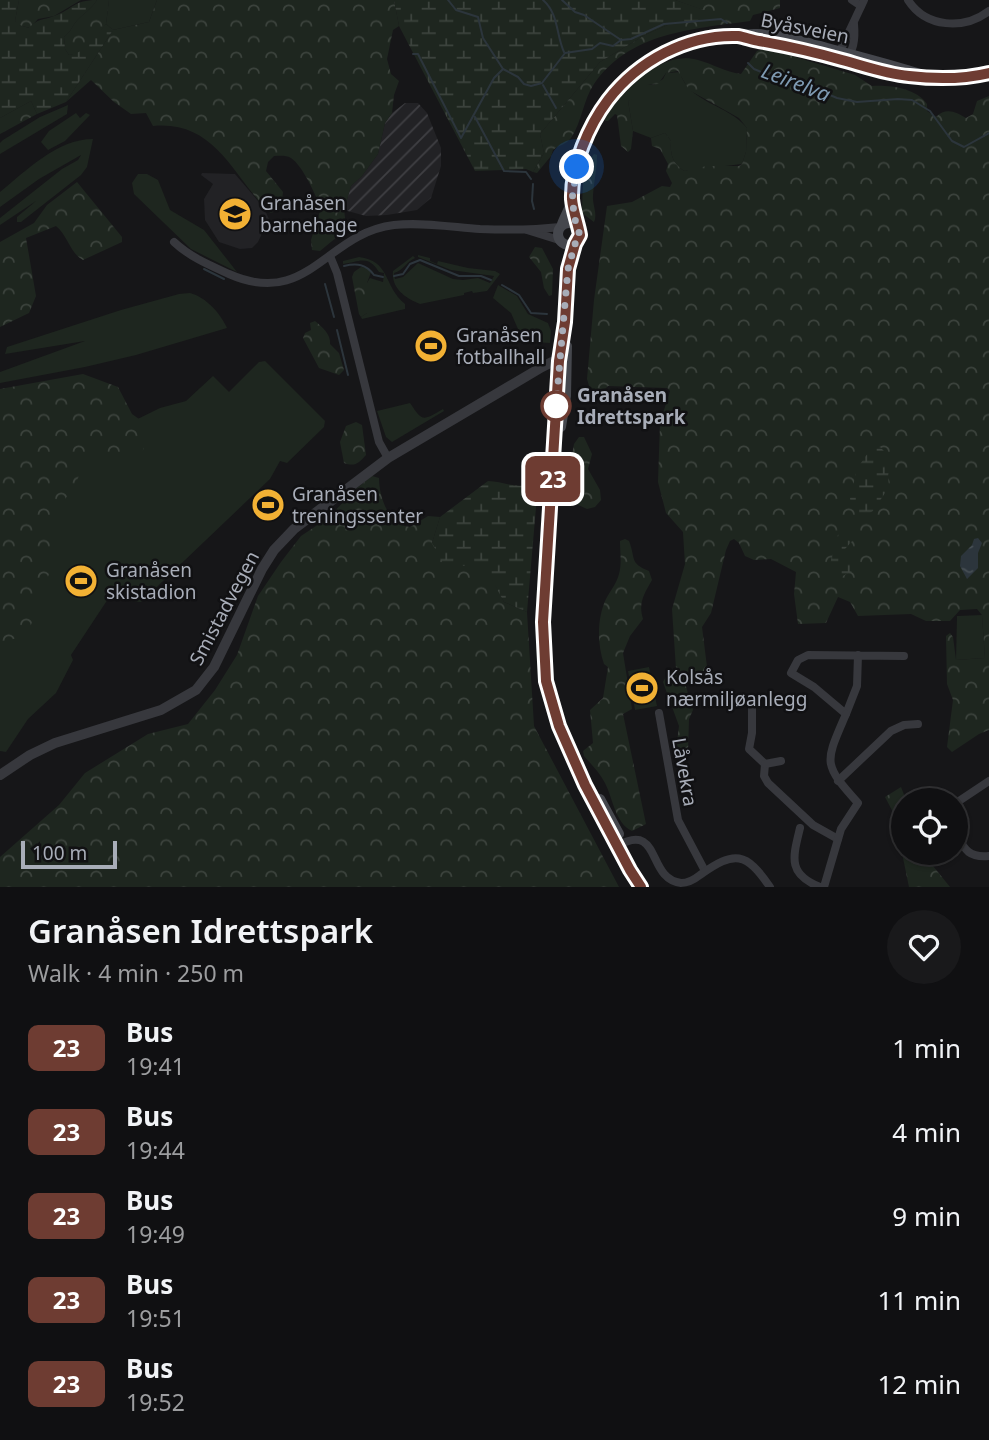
<!DOCTYPE html>
<html lang="en">
<head>
<meta charset="utf-8">
<style>
	body { margin:0; font-family:"Noto Sans",sans-serif; background:#19191b; color:#f1f3f6; height:100vh; display:flex; flex-direction:column; font-size:26px; white-space:nowrap }
	* { box-sizing:border-box; margin:0 }
	p { font-size:23px; color:#9c9d9f }
	.icon { flex:none; width:38px; height:38px; fill:none; stroke:currentColor; stroke-width:2; stroke-linecap:round; stroke-linejoin:round }
	.map { position:relative; height:887px; overflow:hidden }
	.drawer { display:flex; flex-direction:column; background:#101012; flex:1 }
	.drawer>* { flex:none }
	.badge { padding:0 14px; border-radius:10px; font-size:24px; line-height:46px }
	.fabs { position:absolute; left:891px; top:788px; display:grid; gap:14px }
	.fabs a { display:grid; place-items:center; width:77px; height:77px; border-radius:50%; background:#101012; box-shadow:0 2px 5px #0004,0 0 0 2px #303032; font-size:35px }
	.scale { position:absolute; left:21px; bottom:18px; width:96px; box-sizing:border-box; padding-left:7px; border:4px solid #a8adb8; border-top:0; font-size:19px; line-height:24px; white-space:nowrap; color:#a8adb8; -webkit-text-stroke:5px #111113; paint-order:stroke }
	.you { position:absolute; width:35px; height:35px; margin:-18px; border:5px solid #fff; border-radius:50%; background:#1a73e8; box-shadow:0 0 0 10px #1a73e833 }
	.map>.badge { position:absolute; translate:-50% -50%; box-shadow:0 0 0 4px #fff }
	.round { display:grid; place-items:center; flex:none; width:74px; height:74px; border-radius:37px; background:#19191b }
	.head { display:flex; align-items:center; justify-content:space-between; height:119px; padding:0 28px }
	h1 { font-size:33px; font-weight:600; line-height:52px }
	ul { padding:0; list-style:none }
	li { display:flex; align-items:center; gap:21px; height:84px; padding:0 28px }
	li div { flex:1 }
	li b { display:block; font-size:26px }
	li em { font-style:normal }
	li .badge { min-width:77px; font-weight:700; text-align:center }
	.map>svg:first-child { display:block }
	.built { fill:#222225 }
	.industrial { fill:url(#industrial-furrows) }
	.green { fill:#1e261f }
	.forest { fill:url(#forest-crowns) }
	.wetland { fill:url(#wetland-marsh) }
	.water { fill:url(#water-ripples) }
	.lines { fill:none; stroke-linecap:round; stroke-linejoin:round }
	.stream { stroke:#2c353c; stroke-width:2 }
	.minor { stroke:#37383d; stroke-width:8 }
	.tertiary { stroke:#37383d; stroke-width:10 }
	.secondary { stroke:#45474d; stroke-width:10 }
	.line-casing { stroke:#fff; stroke-width:16 }
	.line { stroke:#6e3c32; stroke-width:10 }
	.walk { stroke:#a8adb8; stroke-width:7; stroke-dasharray:0 12.6 }
	.stop-dot { fill:#fff; stroke:#6e3c32; stroke-width:3.5 }
	.labels { text-anchor:middle; dominant-baseline:central; stroke-width:5; stroke-linejoin:round; paint-order:stroke }
	.street-label { font-size:19px; fill:#a8adb8; stroke:#111113 }
	.poi-label { font-size:19px; fill:#a8adb8; stroke:#111113; text-anchor:start }
	.stop-label { font-size:19px; font-weight:bold; fill:#a8adb8; stroke:#111113; text-anchor:start }
	.water-label { font-size:21px; font-style:italic; fill:#7f9bb3; stroke:#111113 }
</style>
</head>
<body>
<div class="map">
<svg width="989" height="887" viewBox="0 0 989 887">
	<defs>
		<pattern id="industrial-furrows" width="10" height="10" patternUnits="userSpaceOnUse" patternTransform="scale(1.75)"><rect width="10" height="10" fill="#222225"/><path d="M-1 1l2-2M0 10L10 0M9 11l2-2" fill="none" stroke="#3f3f43"/></pattern>
		<pattern id="forest-crowns" width="20" height="18" patternUnits="userSpaceOnUse" patternTransform="scale(1.75)"><rect width="20" height="18" fill="#1e261f"/><path d="M2 6a3 3 0 1 1 6 0M12 15a3 3 0 1 1 6 0" fill="none" stroke="#3c433d"/></pattern>
		<pattern id="wetland-marsh" width="20" height="14" patternUnits="userSpaceOnUse" patternTransform="scale(1.75)"><rect width="20" height="14" fill="#1e261f"/><path d="M1 5h8M5 5V1M11 12h8M15 12V8" fill="none" stroke="#3c433d"/></pattern>
		<pattern id="water-ripples" width="26" height="14" patternUnits="userSpaceOnUse" patternTransform="scale(1.75)"><rect width="26" height="14" fill="#2c353c"/><path d="M2 4q2-2 4 0t4 0M15 11q2-2 4 0t4 0" fill="none" stroke="#485056"/></pattern>
	</defs>
	<rect width="100%" height="100%" fill="#161618"/>
	<polygon class="built" points="202,173 235,174 264,208 269,219 258,242 252,248 240,249 219,242 205,220 204,199 213,184 201,175"/>
	<polygon class="industrial" points="405,103 418,103 427,113 441,148 441,166 431,198 417,210 387,215 366,216 344,210 351,186 362,176 378,154 385,123 392,113"/>
	<g class="green">
		<polygon points="109,0 157,0 149,22 113,30 106,24"/>
		<path d="M680 72C687 102 729 105 747 128L746 152 742 164 684 171C672 163 670 154 671 141L665 133 651 138 633 131 628 101 637 96 647 85H654L663 79 666 73Z"/>
		<polygon points="68,105 67,114 0,154 0,143 3,140 40,117"/>
		<polygon points="76,113 80,118 86,113 90,115 65,141 48,150 41,142 49,131"/>
		<path d="M93 139 87 167 81 175 21 222H17V217L36 201 0 225V218L62 169 78 160 81 155 39 179 0 207V192C26 171 57 139 93 139Z"/>
		<polygon points="138,174 147,174 158,180 170,210 204,230 237,272 191,249 134,194 132,183"/>
		<path d="M418 255 430 258V261L437 264 438 261 468 268 495 271 500 274 487 291 473 293 472 291 464 293V295L420 304C405 298 391 288 393 271L413 256 415 258C406 262 404 270 394 273L395 279 403 277 418 263 453 279 463 280 478 278 490 283 494 276 451 270 418 257Z"/>
		<path d="M359 257C391 261 383 286 405 304V309L362 319 361 317 367 313V283L370 278 383 282 384 273 379 272C368 254 359 262 343 264V261Z"/>
		<polygon points="498,285 517,296 528,314 548,323 551,331 550,343 535,342 521,336 511,313 493,298"/>
		<path d="M190 293C206 297 221 314 227 328L136 355 85 367 0 383V372L85 341 5 354 7 347 121 310 179 294Z"/>
		<polygon points="265,361 325,421 324,427 287,463 280,461 270,479 141,602 108,599 71,655 73,660 56,693 28,719 6,752 0,751 0,564 85,448 105,435 160,408 186,401 213,376 229,392 259,362"/>
		<path d="M410 403C423 422 422 421 443 409L444 411 392 442 386 437 377 411Z"/>
		<polygon points="982,615 985,658 956,660 957,616"/>
		<polygon points="649,667 657,706 635,710 628,671"/>
	</g>
	<g class="forest">
		<polygon points="19,0 81,0 54,16 38,19 30,28 18,25 15,21"/>
		<path d="M97 0H109L106 24 90 46 80 53 69 55 65 49 64 37C70 32 71 29 75 23 82 14 91 10 97 0Z"/>
		<path d="M157 0H394L399 26 393 30 387 59 391 74 399 81 394 95 392 113 385 123 378 154 362 176 351 186 344 210 346 225 343 232 320 251 312 250 311 240 321 208C315 194 303 166 291 158 286 155 280 156 274 156L268 162 266 171 283 192C282 202 280 211 270 213 233 177 216 120 153 126L146 113 131 114 114 102 91 80 66 102 113 30 149 22Z"/>
		<path d="M675 0H780V8L753 15 750 21C693 29 630 32 594 84 583 100 582 122 571 138 567 144 559 145 553 150L551 156 537 173 533 172 544 153 540 134 600 62 645 35 670 24 707 19 706 11Z"/>
		<path d="M765 48 855 75 872 86C890 85 916 88 927 104V111L936 117C946 107 956 112 966 118L973 114 977 101 989 96V730L979 734 952 752 947 747 953 700 947 684 946 636 950 633 953 637 956 660 985 658 982 615 977 609 960 610 950 621H926L911 614 858 616 850 602 838 597 826 623 798 624 794 594 796 572 771 559 754 560 745 556 739 543 734 539 730 541 726 550 711 613 702 627 707 667 704 671 685 674 684 680 693 710 689 719 688 751 681 754 676 750 679 726 663 682 668 673 676 669 672 609 685 564 683 532 666 513 658 482 660 423 670 391 667 388 608 386 601 393 590 389 587 379 594 300 607 206 632 202 662 186 670 187 672 183 666 171 668 164 660 149 652 146 651 138 665 133 671 141C670 154 672 163 684 171L707 166H739L742 164 746 152 747 128 739 118 689 90 678 71 666 73 658 84 647 85 646 92 641 96 628 101 633 131 631 149 628 152 621 146 617 115 615 114 608 121H605L604 117C625 91 660 49 698 60 713 64 725 72 741 74L757 51Z"/>
		<polygon points="31,101 37,114 0,134 0,118"/>
		<path d="M594 154 597 155C597 168 594 181 593 195 592 205 598 214 594 222L582 213C583 194 581 168 594 154Z"/>
		<path d="M77 182 122 237V242L83 260C70 253 68 236 56 226L26 238 36 296 29 313 0 327V242L34 223 47 205Z"/>
		<polygon points="535,247 542,248 553,269 552,295 549,296 544,288 541,272 529,257"/>
		<polygon points="361,267 368,268 371,272 367,283 367,313 361,317 359,314 352,277 354,272"/>
		<path d="M315 321C322 327 331 334 330 344L339 353 344 370 339 375 319 368 303 338 305 333 311 330 310 323Z"/>
		<polygon points="83,374 118,387 132,414 150,427 143,450 123,460 95,445 88,450 77,481 47,527 61,540 26,639 23,641 16,638 0,644 0,389"/>
		<path d="M356 422 362 425 366 455C359 463 355 467 344 463L340 442 346 426Z"/>
		<polygon points="579,437 584,437 592,454 588,469 600,490 601,500 595,507 587,509 574,503 576,481 569,471 574,444"/>
		<path d="M372 476 379 478C379 496 388 525 410 527L428 516 440 517 432 543 486 567 504 602 527 612 534 726 619 887H0V857L59 805 85 773 148 734 188 724 215 690 237 655 258 596 281 562 301 536 328 518 357 488Z"/>
		<path d="M625 539 629 541C636 559 629 563 649 571L652 580C644 594 638 603 643 619L630 636 623 653 632 709 623 714 646 824 632 831C615 823 613 798 605 783 600 773 591 764 584 756L583 751 593 743 590 710 603 698 608 667 604 664C597 644 597 618 606 599 610 591 617 583 619 574 622 564 620 552 620 541Z"/>
		<polygon points="901,787 906,800 903,800 903,852 925,852 929,861 950,887 909,887 894,814 885,797"/>
	</g>
	<g class="wetland">
		<path d="M0 0H19L15 21 19 25 29 28C40 17 42 21 54 16 74 9 73 0 97 0 91 10 82 14 75 23 71 29 70 32 64 37L65 49 69 55C88 52 94 38 106 24L113 30 66 102 37 114 31 101 0 118Z"/>
		<polygon points="394,0 675,0 707,11 708,19 670,24 645,35 600,62 540,134 544,153 533,172 526,169 475,171 399,26"/>
		<polygon points="880,447 891,458 888,476 889,487 873,511 862,517 856,514 850,499 857,469 869,451"/>
		<path d="M488 481C502 481 518 490 531 483L538 484 527 612 504 602 485 567 444 565 432 543 440 517Z"/>
		<polygon points="847,526 855,530 853,540 845,549 848,555 856,560 852,571 841,577 830,564 839,531"/>
	</g>
	<polygon class="water" points="978,538 982,543 978,553 978,568 967,579 960,566 961,556 972,545 974,539"/>
	<g class="lines">
		<g class="stream">
			<polyline points="448,0 456,10 478,17 483,38 503,69 518,77 524,84 531,86 542,83 565,53 592,49 600,43 613,46 621,40"/>
			<path d="M543 0C559 14 556 35 564 52"/>
			<polyline points="562,0 575,12 584,15 621,40 631,39 664,24 721,19 727,23"/>
			<polyline points="413,54 418,54 420,58 461,138 494,78 503,69"/>
			<polyline points="748,63 754,69 766,74 772,73 804,84 837,98 857,102 898,99 912,100 930,111 952,141 964,147 989,133"/>
			<polyline points="543,85 556,108"/>
			<polyline points="475,117 504,171 526,172 531,179"/>
			<polyline points="533,184 532,201 534,209"/>
			<path d="M344 266C357 263 366 264 374 275L383 277"/>
			<polyline points="204,269 224,279"/>
			<polyline points="394,276 403,274 410,264 420,260 459,276 481,276 491,280"/>
			<polyline points="325,284 334,317"/>
			<polyline points="502,285 519,295 531,313 547,314"/>
			<polyline points="337,330 348,375"/>
		</g>
		<g class="minor">
			<polyline points="852,0 861,6"/>
			<path d="M908 0C926 28 964 30 989 11"/>
			<polyline points="841,54 840,51 864,0"/>
			<path d="M847 57C855 49 855 35 854 24"/>
			<polyline points="527,230 559,240"/>
			<path d="M174 242C190 257 209 265 229 274 308 309 326 233 394 225 422 222 452 227 480 229 506 230 534 230 560 227"/>
			<polyline points="330,256 337,273 379,442 388,458"/>
			<polyline points="858,655 857,686 846,714 814,687 791,673 798,660 808,655 904,656"/>
			<polyline points="752,699 752,733 749,749 765,764 764,776 768,783 813,825 838,839"/>
			<polyline points="659,713 678,820 705,871"/>
			<polyline points="765,764 781,761"/>
			<polyline points="838,781 891,731 904,725 918,724"/>
			<polyline points="956,803 989,781"/>
			<path d="M800 828C793 857 787 874 820 887"/>
			<path d="M956 834C965 850 969 858 989 856"/>
			<path d="M617 846C662 821 646 879 681 883 688 883 695 879 700 875 735 850 746 852 770 887"/>
			<path d="M824 887 841 829 858 803C822 763 825 763 846 714"/>
		</g>
		<polyline class="tertiary" points="0,775 30,755 55,743 161,710 196,690 214,667 262,569 274,550 294,529 388,458 542,367 552,362 566,361"/>
		<g class="secondary">
			<polyline points="817,53 903,75"/>
			<polyline points="926,77 974,76 989,73"/>
			<circle cx="569" cy="234" r="11"/>
			<path d="M562 224C565 216 570 208 572 199 579 175 579 150 591 127 626 61 682 38 754 34 778 33 804 42 827 48 862 57 896 66 930 77"/>
			<polyline points="575,244 568,269 565,322 559,373 543,622 545,670 553,711 585,785 630,870 642,887"/>
			<polyline points="561,427 566,396 567,346"/>
			<polyline points="600,799 619,834"/>
		</g>
	</g>
	<g class="lines">
		<defs>
			<path id="line" d="M641 887 630 870 585 785 559 726 546 681 543 622 559 361 565 322 568 269 575 244 580 235C578 223 573 211 572 199 571 166 589 125 608 100 638 61 687 34 738 36 745 37 752 40 759 41 787 46 814 52 842 60 864 66 886 74 909 76 934 79 964 79 989 73"/>
		</defs>
		<use href="#line" class="line-casing"/>
		<use href="#line" class="line"/>
		<polyline class="walk" points="556,406 568,269 575,244 580,235 576,225 572,199 577,167"/>
	</g>
	<defs>
		<symbol id="school-disc" viewBox="-11 -11 22 22"><circle r="9.5" fill="#f2b134" stroke="#111113"/><path d="M0-5L7-2L0 1L-7-2ZM-4 1L0 2.5L4 1V4Q0 6-4 4Z" fill="#111"/></symbol>
		<symbol id="stadium-disc" viewBox="-11 -11 22 22"><circle r="9.5" fill="#f2b134" stroke="#111113"/><path d="M0-5a6.5 5 0 1 0 0 10a6.5 5 0 1 0 0-10ZM-3.5-1.8h7v3.6h-7Z" fill="#111"/></symbol>
	</defs>
	<g fill-rule="evenodd">
		<use href="#school-disc" x="216" y="195" width="38" height="38"/>
		<use href="#stadium-disc" x="412" y="327" width="38" height="38"/>
		<use href="#stadium-disc" x="249" y="486" width="38" height="38"/>
		<use href="#stadium-disc" x="62" y="562" width="38" height="38"/>
		<use href="#stadium-disc" x="623" y="669" width="38" height="38"/>
	</g>
	<circle class="stop-dot" cx="556" cy="406" r="14"/>
	<g class="labels">
		<g class="street-label">
			<text transform="translate(805 28) rotate(11)">Byåsveien</text>
			<text transform="translate(224 608) rotate(-62)">Smistadvegen</text>
			<text transform="translate(685 772) rotate(80)">Låvekra</text>
		</g>
		<g class="poi-label">
			<text x="260" y="203">Granåsen<tspan x="260" dy="22">barnehage</tspan></text>
			<text x="456" y="335">Granåsen<tspan x="456" dy="22">fotballhall</tspan></text>
			<text x="292" y="494">Granåsen<tspan x="292" dy="22">treningssenter</tspan></text>
			<text x="106" y="570">Granåsen<tspan x="106" dy="22">skistadion</tspan></text>
			<text x="666" y="677">Kolsås<tspan x="666" dy="22">nærmiljøanlegg</tspan></text>
		</g>
		<g class="stop-label">
			<text x="577" y="395">Granåsen<tspan x="577" dy="22">Idrettspark</tspan></text>
		</g>
		<g class="water-label">
			<text transform="translate(796 82) rotate(21)">Leirelva</text>
		</g>
	</g>
</svg>
<div class="fabs">
<a><svg class="icon" aria-label="locate" viewBox="0 0 24 24"><circle cx="12" cy="12" r="6"/><path d="M12 2v4M12 18v4M2 12h4M18 12h4"/></svg></a>
</div>
<div class="scale">100 m</div>
<div class="you" style="left:577px;top:167px"></div>
<b class="badge" style="left:553px;top:479px;background:#6e3c32;color:#fff">23</b>
</div>
<section class="drawer">
<div class="head"><div><h1>Granåsen Idrettspark</h1><p>Walk · 4 min · 250 m</p></div><a class="round"><svg class="icon" aria-label="heart" viewBox="0 0 24 24"><path d="M12 20l-8-8c-3-5 5-10 8-4 3-6 11-1 8 4z"/></svg></a></div>
<ul>
<li><span class="badge" style="background:#6e3c32;color:#fff">23</span><div><b>Bus</b><p>19:41</p></div><em>1 min</em></li>
<li><span class="badge" style="background:#6e3c32;color:#fff">23</span><div><b>Bus</b><p>19:44</p></div><em>4 min</em></li>
<li><span class="badge" style="background:#6e3c32;color:#fff">23</span><div><b>Bus</b><p>19:49</p></div><em>9 min</em></li>
<li><span class="badge" style="background:#6e3c32;color:#fff">23</span><div><b>Bus</b><p>19:51</p></div><em>11 min</em></li>
<li><span class="badge" style="background:#6e3c32;color:#fff">23</span><div><b>Bus</b><p>19:52</p></div><em>12 min</em></li>
</ul>
</section>
</body>
</html>
